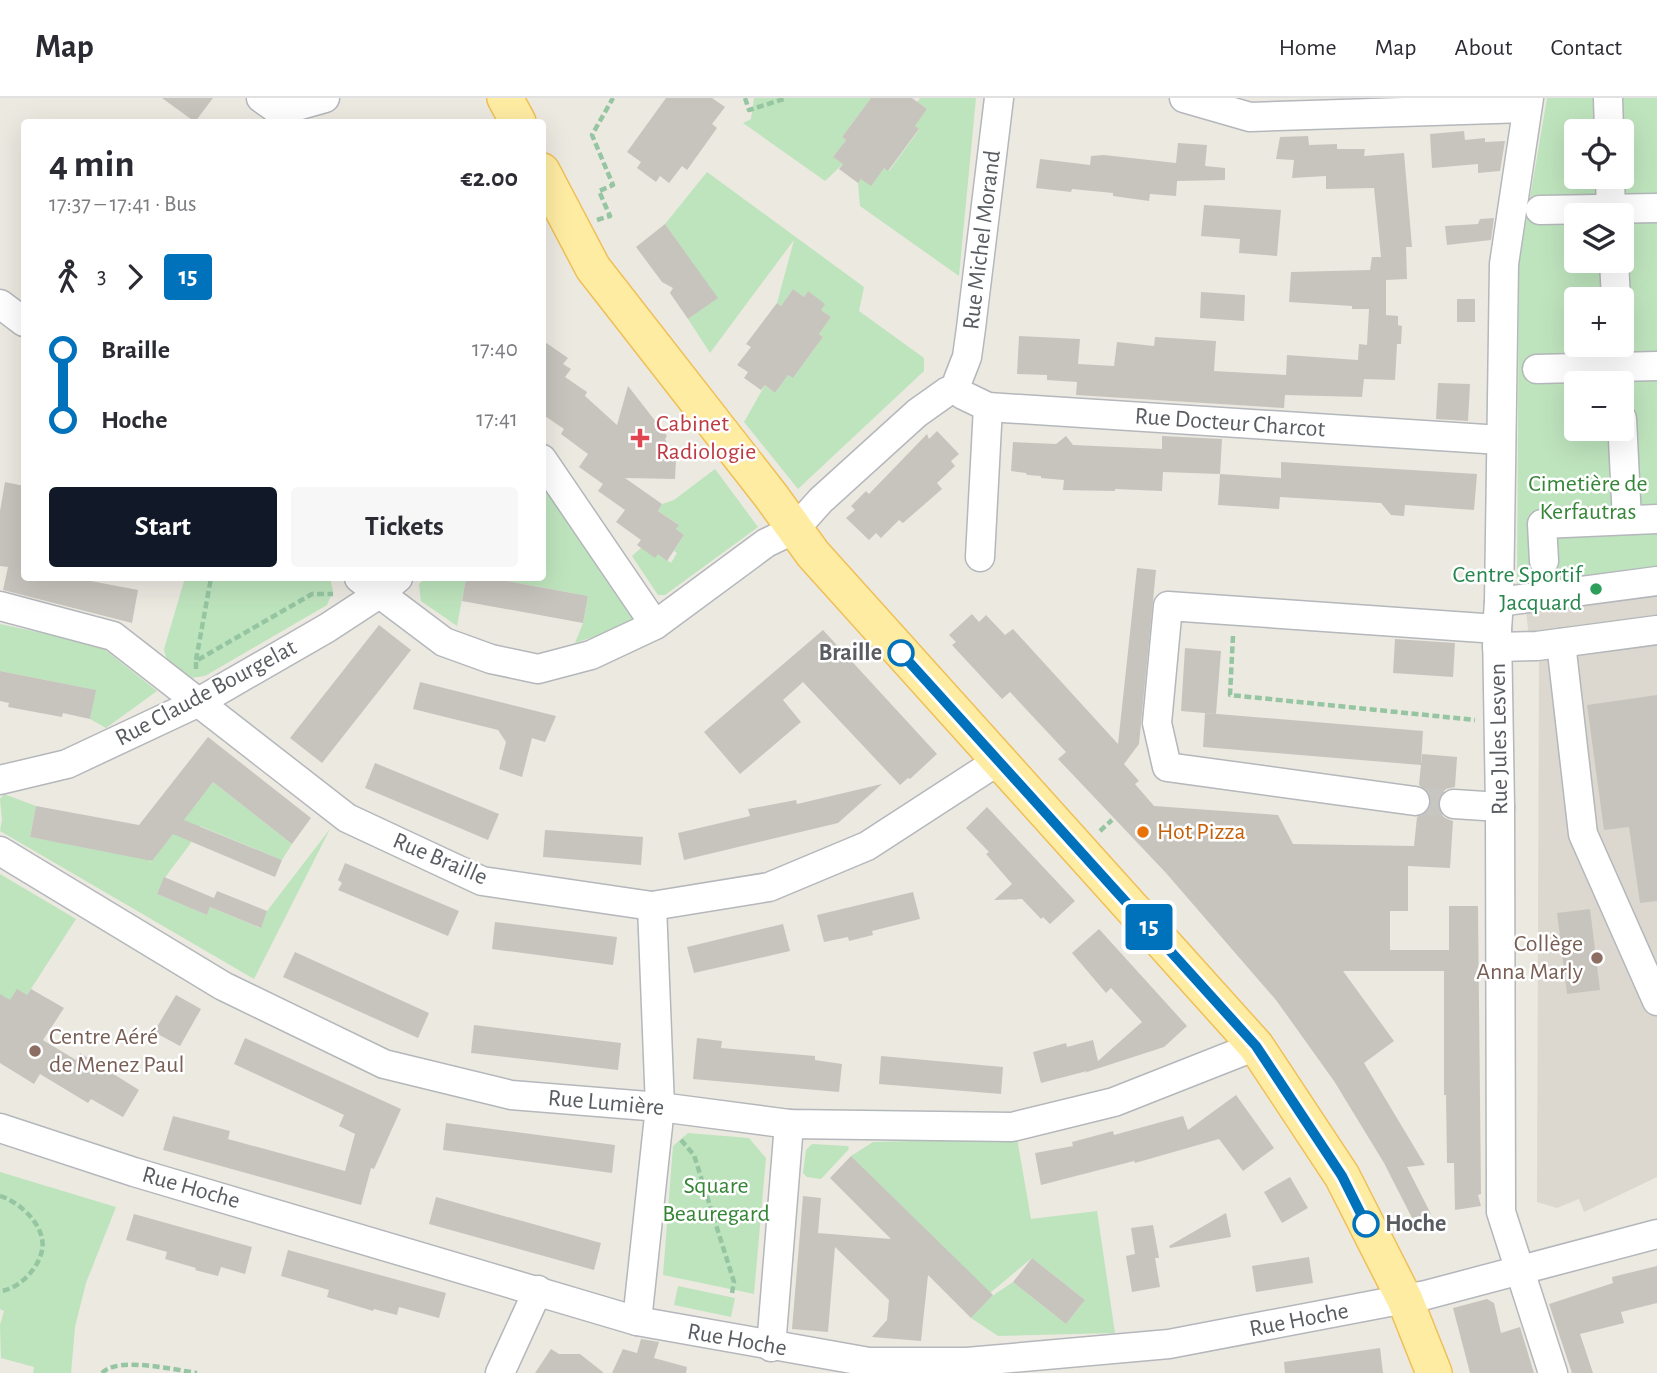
<!DOCTYPE html>
<html lang="en">
<head>
<meta charset="utf-8">
<style>
	body { margin:0; font-family:"Alegreya Sans",sans-serif; background:#f7f7f7; color:#2b2b33; height:100vh; display:flex; flex-direction:column; font-size:26px; white-space:nowrap }
	* { box-sizing:border-box; margin:0 }
	p { font-size:23px; color:#7c7c81 }
	.icon { flex:none; width:38px; height:38px; fill:none; stroke:currentColor; stroke-width:2; stroke-linecap:round; stroke-linejoin:round }
	.map { position:relative; flex:1; overflow:hidden }
	.details { position:absolute; left:21px; top:21px; width:525px; height:462px; display:flex; flex-direction:column; background:#fff; border-radius:7px; box-shadow:0 7px 28px #0002 }
	.details>* { flex:none }
	.badge { padding:0 14px; border-radius:5px; font-size:24px; line-height:46px }
	.buttons { position:absolute; left:1564px; top:21px; display:grid; gap:14px }
	.buttons a { display:grid; place-items:center; width:70px; height:70px; border-radius:7px; background:#fff; box-shadow:0 7px 28px #0002; font-size:35px }
	.map>.badge { position:absolute; translate:-50% -50%; box-shadow:0 0 0 4px #fff }
	.legs { display:flex; align-items:center; gap:10px; height:77px; padding:0 28px; font-size:23px }
	.legs p { margin-inline-start:auto }
	.overview { display:flex; align-items:center; justify-content:space-between; height:119px; padding:0 28px }
	h1 { font-size:38px; font-weight:700; line-height:52px }
	.button { display:flex; gap:14px; margin-top:auto; padding:14px 28px }
	.button a { flex:1; height:80px; border-radius:7px; background:#111827; color:#fff; font-size:28px; font-weight:700; line-height:80px; text-align:center }
	.button a+a { background:#f7f7f7; color:#2b2b33 }
	ul { padding:0 28px; list-style:none }
	li { display:flex; align-items:center; gap:24px; height:70px; font-size:26px }
	li i { display:grid; place-items:center; width:10px; height:100%; margin:0 9px; background:currentColor }
	li i::after { content:''; width:18px; height:18px; margin:-9px; border:5px solid; border-radius:50%; background:#fff }
	li p { margin-inline-start:auto }
	li:first-child i { background:linear-gradient(#0000 50%,currentColor 0) }
	li:last-child i { background:linear-gradient(currentColor 50%,#0000 0) }
	header { display:flex; align-items:center; gap:42px; box-sizing:border-box; height:98px; padding:0 35px; background:#fff; border-bottom:2px solid #e1e1e2 }
	header strong { font-size:33px }
	nav { display:flex; gap:38px; margin-inline-start:auto; font-size:24px }
	.map>svg:first-child { display:block }
	.education { fill:#dcd8cf }
	.green { fill:#bee4bd; fill-rule:evenodd }
	.building { fill:#c7c4be }
	.lines { fill:none; stroke-linecap:round; stroke-linejoin:round }
	.minor-tunnel { stroke:#c7c6c1; stroke-width:28; stroke-dasharray:28 14; stroke-linecap:butt }
	.minor-casing { stroke:#b4b7bb; stroke-width:31 }
	.major-casing { stroke:#f0bf56; stroke-width:38 }
	.path { stroke:#96c5a2; stroke-width:4.5; stroke-dasharray:7 3.5; stroke-linecap:butt }
	.minor { stroke:#fff; stroke-width:28 }
	.major { stroke:#feeca3; stroke-width:35 }
	.line-1-casing { stroke:#fff; stroke-width:16 }
	.line-1 { stroke:#0072bc; stroke-width:10 }
	.health-dot { fill:#e0444e; stroke:#fff; stroke-width:2.5 }
	.leisure-dot { fill:#2e9e5b; stroke:#fff; stroke-width:2.5 }
	.stop-1-dot { fill:#fff; stroke:#0072bc; stroke-width:3.5 }
	.food-dot { fill:#e8710a; stroke:#fff; stroke-width:2.5 }
	.education-dot { fill:#8d6e63; stroke:#fff; stroke-width:2.5 }
	.labels { text-anchor:middle; dominant-baseline:central; stroke-width:5; stroke-linejoin:round; paint-order:stroke }
	.street-label { font-size:24px; fill:#595d62; stroke:#fff }
	.health-label { font-size:24px; fill:#be3a42; stroke:#fff; text-anchor:start }
	.park-label { font-size:24px; fill:#358536; stroke:#fff }
	.leisure-label { font-size:24px; fill:#27864d; stroke:#fff; text-anchor:end }
	.stop-label { font-size:24px; font-weight:bold; fill:#595d62; stroke:#fff; text-anchor:end }
	.food-label { font-size:24px; fill:#c56008; stroke:#fff; text-anchor:start }
	.education-label { font-size:24px; fill:#785e54; stroke:#fff; text-anchor:end }
</style>
</head>
<body>
<header>
<strong>Map</strong>
<nav><a>Home</a><a>Map</a><a>About</a><a>Contact</a></nav>
</header>
<div class="map">
<svg width="1657" height="1275" viewBox="0 0 1657 1275">
	<rect width="100%" height="100%" fill="#ece9e1"/>
	<polygon class="education" points="1657,496 1657,1079 1584,1114 1579,1101 1557,1110 1537,1104 1539,556 1529,539 1526,513"/>
	<g class="green">
		<polygon points="754,0 871,0 842,39 846,42 833,59 843,66 825,83 743,25 751,21"/>
		<polygon points="920,0 976,0 959,178 860,108 858,85 861,81 884,70 889,73 919,32 915,28 927,11 917,4"/>
		<path d="M1547 0H1657V496L1517 487 1519 165ZM1577 33H1622V79H1577ZM1577 117H1622V163H1577ZM1577 201H1622V247H1577ZM1577 285H1622V331H1577Z"/>
		<polygon points="707,74 864,189 859,213 924,260 924,273 798,391 744,324 765,287 775,295 788,277 793,280 823,239 819,236 831,219 821,212 808,193 804,199 793,191 781,208 777,205 794,142 710,255 688,221 717,200 665,126"/>
		<polygon points="715,371 758,429 665,497 658,497 632,458 641,450 658,456 671,465 677,455 674,453 684,437 676,431 678,426 658,413 662,406 674,402"/>
		<polygon points="543,388 633,520 611,533 575,545 583,525 588,498 491,480 542,480"/>
		<path d="M185 480H330L333 493 327 507 205 578 191 580C176 571 167 569 164 551Z"/>
		<polygon points="425,480 466,480 457,528 421,503 419,486"/>
		<polygon points="0,526 99,547 157,593 106,630 90,621 95,592 0,573"/>
		<path d="M213 684 292 746 282 762 200 728C189 754 167 770 157 796L207 817 210 809 260 830 267 813 330 731 254 881 0 733 2 722 0 701 4 696 36 708 30 739 145 760 151 764Z"/>
		<polygon points="0,776 76,821 27,897 0,906"/>
		<polygon points="688,1035 749,1040 766,1060 754,1196 663,1177 673,1048"/>
		<polygon points="1017,1040 1031,1121 1097,1113 1115,1235 998,1238 971,1220 992,1198 1013,1184 1066,1226 1085,1202 1032,1160 990,1195 851,1058 873,1044"/>
		<polygon points="812,1046 848,1048 849,1051 821,1081 807,1079 803,1075 806,1052"/>
		<polygon points="0,1074 116,1109 86,1185 75,1229 71,1275 33,1275 34,1269 1,1260 0,1227 4,1213 0,1211"/>
		<polygon points="678,1188 735,1200 731,1219 674,1207"/>
	</g>
	<g class="building">
		<polygon points="162,0 213,0 195,24"/>
		<polygon points="666,0 712,0 725,9 712,26 717,30 687,72 682,68 669,85 660,78 656,84 637,70 641,64 627,54"/>
		<polygon points="871,0 912,0 927,11 915,28 919,31 888,73 884,70 871,88 861,81 858,85 839,71 843,66 833,59 846,42 842,39"/>
		<polygon points="1464,33 1465,42 1485,40 1485,44 1505,43 1500,73 1478,75 1478,66 1432,70 1430,36"/>
		<polygon points="1308,38 1309,47 1337,46 1337,51 1365,51 1364,58 1404,55 1412,149 1406,149 1407,181 1386,182 1386,217 1398,218 1398,227 1402,228 1401,246 1397,246 1395,282 1364,281 1362,299 1285,297 1284,310 1076,297 1077,284 1047,282 1047,277 1017,276 1019,238 1080,241 1078,266 1114,268 1117,244 1154,248 1155,239 1216,243 1214,273 1286,277 1287,257 1358,262 1359,246 1367,247 1369,211 1352,211 1352,208 1289,204 1291,174 1370,172 1372,159 1381,159 1374,90 1326,91 1326,78 1292,80 1294,62 1276,61 1280,39"/>
		<polygon points="1178,45 1207,47 1205,68 1225,70 1225,82 1177,83 1176,98 1150,96 1149,103 1113,98 1113,95 1072,91 1071,94 1036,90 1040,61 1090,67 1091,58 1104,57 1176,65"/>
		<polygon points="1204,107 1281,112 1277,158 1239,155 1240,141 1201,138"/>
		<polygon points="1494,120 1491,142 1447,147 1445,128 1478,126 1480,121"/>
		<polygon points="665,126 718,200 688,221 670,195 673,190 662,184 636,149"/>
		<polygon points="793,191 804,199 808,193 825,206 821,212 831,219 819,236 823,239 793,280 788,277 775,295 765,287 761,292 744,280 748,274 737,267 751,249 746,246 777,205 781,208"/>
		<polygon points="1201,194 1245,197 1244,223 1200,220"/>
		<rect x="1457" y="201" width="18" height="23"/>
		<polygon points="542,242 568,260 563,266 571,271 565,279 587,294 585,298 617,327 628,288 667,338 665,341 676,362 675,381 625,380 662,406 658,413 679,427 676,431 684,437 667,463 658,456 655,460 637,447 641,442 616,424 625,412 598,393 603,386 579,369 588,356 561,336 564,331 542,316"/>
		<polygon points="1438,285 1470,286 1468,323 1436,321"/>
		<polygon points="937,333 959,356 951,363 955,368 937,385 942,391 903,425 899,422 881,440 876,435 869,442 846,420 855,412 851,408 866,393 869,396 927,336 929,341"/>
		<polygon points="1066,338 1073,347 1162,351 1162,338 1222,341 1220,376 1163,374 1162,393 1115,391 1115,393 1063,392 1064,382 1041,380 1041,378 1027,377 1026,375 1011,373 1013,344 1056,346"/>
		<polygon points="1281,364 1477,376 1474,412 1405,407 1404,418 1391,417 1381,405 1280,399 1279,411 1218,407 1220,376 1281,380"/>
		<polygon points="5,384 24,388 24,480 75,480 138,492 132,525 3,492 8,469 0,468 0,413"/>
		<polygon points="1137,470 1156,472 1139,646 1124,666 1139,683 1135,686 1154,708 1278,717 1293,746 1414,748 1417,719 1428,714 1431,705 1430,696 1419,687 1422,656 1457,659 1455,689 1446,691 1440,697 1438,704 1439,714 1445,720 1453,723 1450,770 1408,768 1408,813 1390,813 1390,852 1449,852 1449,808 1478,808 1481,1096 1478,1097 1481,1108 1455,1112 1454,1065 1447,1065 1446,997 1444,997 1444,873 1343,873 1394,943 1364,965 1425,1067 1407,1069 1431,1116 1412,1120 1384,1065 1334,983 1276,902 1166,775 1058,661 1066,654 1010,594 1002,601 952,547 956,544 949,537 972,516 979,524 986,517 1005,537 1013,531 1118,646"/>
		<polygon points="466,480 491,480 588,498 583,525 462,503"/>
		<polygon points="379,527 411,552 322,665 290,640"/>
		<polygon points="823,532 937,656 910,681 908,680 900,687 803,584 783,602 801,624 740,676 704,634"/>
		<polygon points="1395,541 1455,545 1453,579 1393,575"/>
		<polygon points="1185,550 1221,553 1216,616 1181,613"/>
		<polygon points="0,573 96,592 90,621 63,615 62,619 8,609 9,605 0,603"/>
		<polygon points="420,584 556,618 545,644 532,640 522,679 499,671 506,644 498,632 413,611"/>
		<polygon points="1657,597 1657,803 1640,805 1629,729 1604,732 1587,607"/>
		<polygon points="1205,615 1423,633 1421,667 1203,649"/>
		<polygon points="208,639 311,720 292,746 213,684 184,722 282,762 275,779 173,736 152,763 30,739 36,708 139,727"/>
		<polygon points="375,665 499,716 488,742 365,690"/>
		<polygon points="882,686 838,725 684,762 678,735 750,718 748,711 796,702 797,706"/>
		<polygon points="987,709 1075,803 1050,826 1043,819 1041,821 1022,801 994,802 1012,786 986,756 989,754 966,730"/>
		<polygon points="545,732 643,739 641,767 543,759"/>
		<polygon points="345,765 459,813 448,838 338,792 342,785 338,782"/>
		<polygon points="164,779 214,800 217,793 267,813 261,830 210,809 207,817 157,796"/>
		<polygon points="913,794 920,821 872,833 873,837 849,843 848,839 824,844 817,817"/>
		<polygon points="1590,811 1600,892 1567,896 1557,815"/>
		<polygon points="495,824 617,839 613,867 492,851"/>
		<polygon points="783,826 790,853 694,875 687,849"/>
		<polygon points="1099,831 1187,928 1164,949 1084,975 1087,973 1041,985 1033,954 1066,945 1067,949 1093,942 1098,963 1142,924 1111,890 1106,895 1072,855"/>
		<polygon points="295,854 429,915 418,940 283,879"/>
		<polygon points="17,891 27,897 31,891 64,910 43,942 76,962 80,955 139,992 123,1019 91,1001 88,1005 40,976 34,986 0,965 0,896 10,902"/>
		<polygon points="176,897 201,911 180,948 154,934"/>
		<polygon points="474,927 621,945 618,972 471,955"/>
		<polygon points="245,940 401,1011 374,1071 371,1070 361,1107 163,1052 173,1018 230,1033 228,1041 345,1073 355,1036 339,1028 344,1017 234,966"/>
		<polygon points="697,940 722,943 721,950 815,958 815,962 842,966 839,994 693,981"/>
		<polygon points="881,958 1003,969 1001,996 879,986"/>
		<polygon points="1236,997 1274,1050 1243,1073 1219,1041 1135,1065 1134,1063 1041,1087 1035,1055 1073,1048 1072,1044 1113,1033 1114,1037 1183,1018 1188,1032"/>
		<polygon points="446,1025 615,1047 612,1075 443,1052"/>
		<polygon points="851,1058 993,1197 971,1220 928,1177 921,1243 872,1239 887,1222 889,1202 835,1149 828,1234 792,1231 803,1098 821,1100 818,1135 891,1141 830,1080"/>
		<polygon points="1290,1079 1308,1110 1282,1125 1264,1094"/>
		<polygon points="436,1099 601,1145 594,1172 429,1126"/>
		<polygon points="1226,1115 1231,1139 1170,1150 1169,1148"/>
		<polygon points="134,1116 252,1149 245,1176 221,1169 218,1178 195,1172 196,1170 165,1161 167,1154 126,1142"/>
		<polygon points="1153,1127 1159,1160 1155,1160 1160,1189 1132,1194 1126,1158 1135,1156 1131,1130"/>
		<polygon points="288,1152 446,1195 439,1220 399,1209 397,1217 374,1211 373,1213 327,1199 329,1192 281,1178"/>
		<polygon points="1309,1159 1313,1185 1256,1194 1252,1168"/>
		<polygon points="1032,1160 1085,1202 1066,1226 1013,1184"/>
		<polygon points="1657,1168 1657,1205 1621,1214 1624,1225 1580,1236 1593,1275 1572,1275 1549,1206 1613,1185 1612,1179"/>
		<polygon points="1487,1201 1494,1205 1501,1235 1520,1229 1534,1275 1470,1275 1453,1210"/>
		<polygon points="641,1241 659,1244 654,1260 687,1269 686,1275 612,1275 623,1251 637,1255"/>
		<polygon points="1380,1250 1383,1275 1285,1275 1284,1264"/>
		<polygon points="551,1251 559,1256 580,1256 604,1275 535,1275"/>
	</g>
	<g class="lines">
		<polyline class="minor-tunnel" points="1415,703 1454,706"/>
		<defs>
			<g id="minor">
				<polyline points="261,0 279,13 325,0"/>
				<polyline points="1184,0 1250,19 1527,10"/>
				<polyline points="1529,0 1504,166 1499,504 1497,531 1500,709 1501,1114 1553,1275"/>
				<polyline points="1608,0 1609,33"/>
				<polyline points="1610,79 1611,117"/>
				<polyline points="1540,112 1657,110"/>
				<polyline points="1614,163 1616,201"/>
				<polyline points="0,206 24,224"/>
				<polyline points="1537,271 1657,268"/>
				<polyline points="958,282 967,259 971,230 999,0"/>
				<polyline points="963,297 988,309 1501,342"/>
				<polyline points="1622,321 1627,422"/>
				<polyline points="542,361 655,527"/>
				<polyline points="980,459 988,309"/>
				<polyline points="1544,463 1542,426 1657,421"/>
				<polyline points="359,480 444,544 491,561 538,571 591,557 655,527 766,445 795,431 821,402 917,315 948,293"/>
				<polyline points="1499,504 1657,483"/>
				<polyline points="0,508 113,538 347,720 482,783 652,808 769,789 867,748 998,663"/>
				<polyline points="1561,545 1583,736 1657,903"/>
				<polyline points="1497,549 1537,548 1657,532"/>
				<polyline points="0,682 67,666 197,605 327,530 379,496 398,480"/>
				<polyline points="1415,703 1167,669 1157,625 1168,508 1497,531"/>
				<polyline points="1454,706 1500,709"/>
				<polyline points="0,753 223,888 384,966 511,997 660,1009 789,1026 1012,1029 1114,1004 1256,948"/>
				<polyline points="0,1030 134,1074 637,1223 869,1264 967,1264 1169,1246 1426,1197 1657,1136"/>
				<polyline points="637,1223 660,1009 652,808"/>
				<polyline points="771,1249 789,1026"/>
				<polyline points="500,1275 538,1192"/>
			</g>
			<g id="major">
				<polyline points="505,0 518,24"/>
				<polyline points="542,73 593,170 771,398 813,456 1256,948 1342,1078 1405,1202 1434,1275"/>
			</g>
		</defs>
		<use href="#minor" class="minor-casing"/>
		<use href="#major" class="major-casing"/>
		<g class="path">
			<polyline points="745,0 749,12 787,0"/>
			<polyline points="597,122 610,118 599,93 613,87 592,37 613,0"/>
			<polyline points="1233,538 1230,597 1475,622"/>
			<polyline points="196,562 211,480"/>
			<polyline points="196,571 196,563 312,496 333,496"/>
			<polyline points="1100,733 1112,722"/>
			<polyline points="681,1042 694,1057 734,1184 732,1195"/>
			<path d="M0 1098C17 1103 39 1122 42 1141 47 1162 21 1192 0 1193"/>
			<path d="M102 1275C118 1258 175 1272 197 1275"/>
		</g>
		<use href="#minor" class="minor"/>
		<use href="#major" class="major"/>
	</g>
	<g class="lines">
		<defs>
			<polyline id="line-1" points="901,555 1256,948 1342,1078 1366,1126"/>
		</defs>
		<use href="#line-1" class="line-1-casing"/>
		<use href="#line-1" class="line-1"/>
	</g>
	<path class="health-dot" d="M636.5 329.5h7v7h7v7h-7v7h-7v-7h-7v-7h7z"/>
	<circle class="leisure-dot" cx="1596" cy="491" r="7"/>
	<g class="stop-1-dot">
		<circle cx="901" cy="555" r="12"/>
		<circle cx="1366" cy="1126" r="12"/>
	</g>
	<circle class="food-dot" cx="1143" cy="734" r="7"/>
	<g class="education-dot">
		<circle cx="1597" cy="860" r="7"/>
		<circle cx="35" cy="953" r="7"/>
	</g>
	<g class="labels">
		<g class="street-label">
			<text transform="translate(982 142) rotate(-83)">Rue Michel Morand</text>
			<text transform="translate(1230 325) rotate(4)">Rue Docteur Charcot</text>
			<text transform="translate(206 595) rotate(-28)">Rue Claude Bourgelat</text>
			<text transform="translate(1499 641) rotate(-91)">Rue Jules Lesven</text>
			<text transform="translate(440 761) rotate(23)">Rue Braille</text>
			<text transform="translate(606 1005) rotate(5)">Rue Lumière</text>
			<text transform="translate(191 1090) rotate(16)">Rue Hoche</text>
			<text transform="translate(1299 1222) rotate(-11)">Rue Hoche</text>
			<text transform="translate(737 1242) rotate(10)">Rue Hoche</text>
		</g>
		<g class="health-label">
			<text x="656" y="326">Cabinet<tspan x="656" dy="28">Radiologie</tspan></text>
		</g>
		<g class="park-label">
			<text x="1588" y="386">Cimetière de<tspan x="1588" dy="28">Kerfautras</tspan></text>
			<text x="716" y="1088">Square<tspan x="716" dy="28">Beauregard</tspan></text>
		</g>
		<g class="leisure-label">
			<text x="1582" y="477">Centre Sportif<tspan x="1582" dy="28">Jacquard</tspan></text>
		</g>
		<g class="stop-label">
			<text x="882" y="555">Braille</text>
			<text x="1385" y="1126" text-anchor="start">Hoche</text>
		</g>
		<g class="food-label">
			<text x="1157" y="734">Hot Pizza</text>
		</g>
		<g class="education-label">
			<text x="1583" y="846">Collège<tspan x="1583" dy="28">Anna Marly</tspan></text>
			<text x="49" y="939" text-anchor="start">Centre Aéré<tspan x="49" dy="28">de Menez Paul</tspan></text>
		</g>
	</g>
</svg>
<div class="buttons">
<a><svg class="icon" aria-label="locate" viewBox="0 0 24 24"><circle cx="12" cy="12" r="6"/><path d="M12 2v4M12 18v4M2 12h4M18 12h4"/></svg></a>
<a><svg class="icon" aria-label="layers" viewBox="0 0 24 24"><path d="M12 4l9 5-9 5-9-5zM3 14l9 5 9-5"/></svg></a>
<a>+</a>
<a>−</a>
</div>
<b class="badge" style="left:1149px;top:829px;background:#0072bc;color:#fff">15</b>
<section class="details">
<div class="overview"><div><h1>4 min</h1><p>17:37 – 17:41 · Bus</p></div><b>€2.00</b></div>
<div class="legs"><svg class="icon" aria-label="walk" viewBox="0 0 24 24"><circle cx="13" cy="4" r="2"/><path d="M13 8l-2 6 4 7M11 14l-3 7M7 12l3-4h3l4 4"/></svg>3<svg class="icon" aria-label="forward" viewBox="0 0 24 24"><path d="M9 5l7 7-7 7"/></svg><b class="badge" style="background:#0072bc;color:#fff">15</b></div>
<ul>
<li><i style="color:#0072bc"></i><b>Braille</b><p>17:40</p></li>
<li><i style="color:#0072bc"></i><b>Hoche</b><p>17:41</p></li>
</ul>
<div class="button"><a>Start</a><a>Tickets</a></div>
</section>
</div>
</body>
</html>
